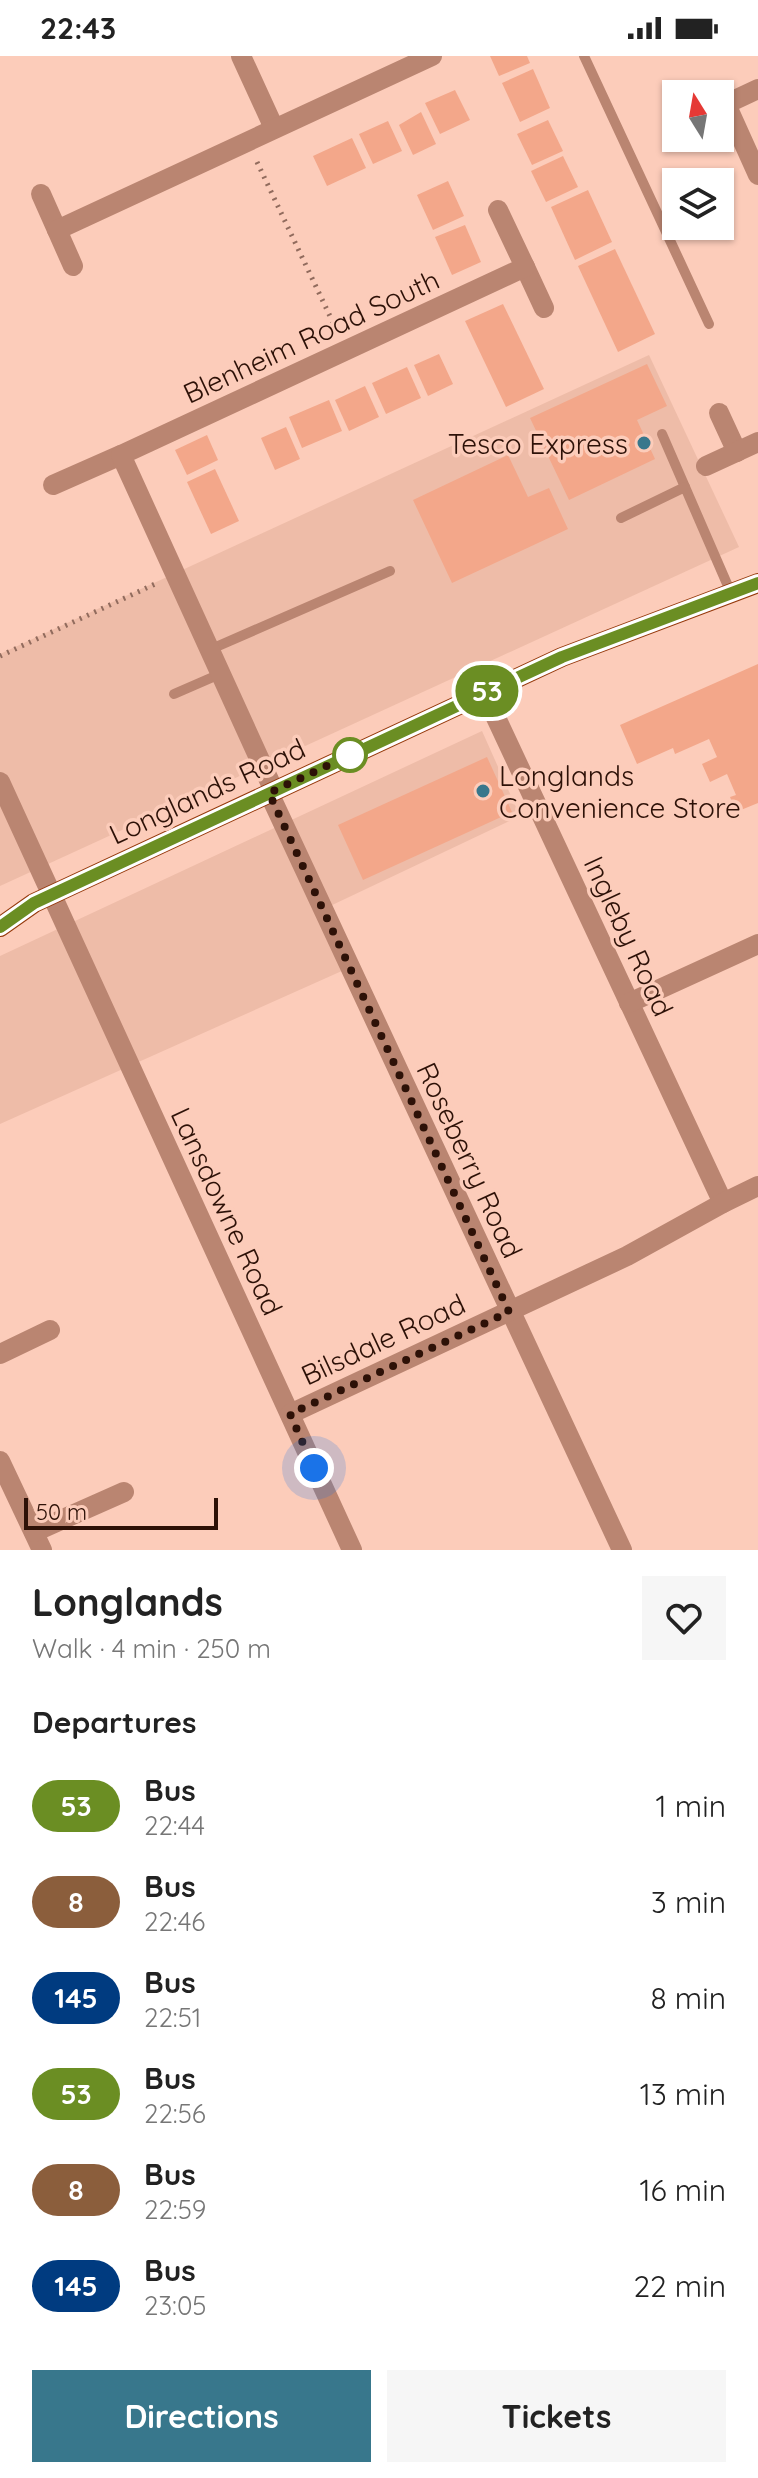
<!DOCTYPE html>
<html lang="en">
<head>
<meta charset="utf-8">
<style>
	body { margin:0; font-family:Quicksand,sans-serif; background:#f6f6f6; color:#222; height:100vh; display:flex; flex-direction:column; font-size:30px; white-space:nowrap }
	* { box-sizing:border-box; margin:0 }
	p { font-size:26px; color:#767676 }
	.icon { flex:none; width:44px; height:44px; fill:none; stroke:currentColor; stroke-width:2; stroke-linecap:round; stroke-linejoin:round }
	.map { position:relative; height:1494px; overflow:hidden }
	.side { display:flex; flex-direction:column; background:#fff; flex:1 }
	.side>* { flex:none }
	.badge { padding:0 16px; border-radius:26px; font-size:28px; line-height:52px }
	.needle { width:52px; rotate:349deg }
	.tools { position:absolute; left:662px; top:24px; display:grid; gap:16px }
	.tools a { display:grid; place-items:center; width:72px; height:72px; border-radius:0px; background:#fff; box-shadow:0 2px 6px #0004; font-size:40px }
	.scale { position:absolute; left:24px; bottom:20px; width:194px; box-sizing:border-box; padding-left:8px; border:4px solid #2d1107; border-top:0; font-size:22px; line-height:28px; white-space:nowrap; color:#2d1107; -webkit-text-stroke:6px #fcccba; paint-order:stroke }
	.you { position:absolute; width:40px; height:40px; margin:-20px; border:6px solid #fff; border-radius:50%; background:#1a73e8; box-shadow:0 0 0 12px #1a73e833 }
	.map>.badge { position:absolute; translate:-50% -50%; box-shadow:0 0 0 4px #fff }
	h2 { padding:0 32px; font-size:30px; line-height:72px }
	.round { display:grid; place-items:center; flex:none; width:84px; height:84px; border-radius:0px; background:#f6f6f6 }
	.head { display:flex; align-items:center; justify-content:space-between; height:136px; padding:0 32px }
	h1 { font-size:38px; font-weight:700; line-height:60px }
	.button { display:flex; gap:16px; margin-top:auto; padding:16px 32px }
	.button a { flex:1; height:92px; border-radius:0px; background:#38778c; color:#fff; font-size:32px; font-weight:700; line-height:92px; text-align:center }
	.button a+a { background:#f6f6f6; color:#222 }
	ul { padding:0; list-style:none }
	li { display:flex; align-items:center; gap:24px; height:96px; padding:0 32px }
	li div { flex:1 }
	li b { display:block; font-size:30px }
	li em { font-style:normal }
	li .badge { min-width:88px; font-weight:700; text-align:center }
	.status { display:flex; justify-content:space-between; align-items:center; height:56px; padding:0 40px; background:#fff; direction:ltr }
	.status svg { height:22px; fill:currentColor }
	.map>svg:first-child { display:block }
	.built { fill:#eebca8 }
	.building { fill:#f3a78a }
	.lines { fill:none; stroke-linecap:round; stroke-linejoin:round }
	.path { stroke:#916b5d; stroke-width:5; stroke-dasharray:2 6; stroke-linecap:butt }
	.service { stroke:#ba8571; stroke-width:10 }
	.minor { stroke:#ba8571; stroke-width:20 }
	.primary { stroke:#96390b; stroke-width:20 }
	.line-casing { stroke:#fff; stroke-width:18 }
	.line { stroke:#6b8e23; stroke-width:12 }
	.walk { stroke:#2d1107; stroke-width:8; stroke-dasharray:0 14.4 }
	.poi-dot { fill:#38778c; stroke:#fcccba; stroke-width:3 }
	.stop-dot { fill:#fff; stroke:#6b8e23; stroke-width:4 }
	.labels { text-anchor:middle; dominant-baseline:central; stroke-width:7; stroke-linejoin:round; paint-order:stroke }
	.street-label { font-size:28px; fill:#2d1107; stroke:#fcccba }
	.poi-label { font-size:28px; fill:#2d1107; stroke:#fcccba; text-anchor:end }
</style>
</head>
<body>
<div class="status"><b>22:43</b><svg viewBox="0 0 49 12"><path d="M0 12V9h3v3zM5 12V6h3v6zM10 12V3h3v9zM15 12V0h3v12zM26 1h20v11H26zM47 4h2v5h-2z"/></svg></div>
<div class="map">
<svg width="758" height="1494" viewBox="0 0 758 1494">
	<rect width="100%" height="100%" fill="#fcccba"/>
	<g class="built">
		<polygon points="649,299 739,491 0,830 0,598"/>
		<polygon points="482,675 520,760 328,851 353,910 0,1068 0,900"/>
	</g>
	<g class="building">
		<polygon points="490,0 527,0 530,7 499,20"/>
		<polygon points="533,13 550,52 520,66 502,27"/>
		<polygon points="455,34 470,64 440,78 425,47"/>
		<polygon points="421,56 436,88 413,99 399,69"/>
		<polygon points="548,64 563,95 532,109 517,78"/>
		<polygon points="388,65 402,95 373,108 359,78"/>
		<polygon points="352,82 366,112 327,130 313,100"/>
		<polygon points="563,100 578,131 546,146 531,115"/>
		<polygon points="448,125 464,160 433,174 417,139"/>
		<polygon points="588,134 612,186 575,204 551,151"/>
		<polygon points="465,169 481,206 452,219 435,181"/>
		<polygon points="615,193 655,278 618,296 578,210"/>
		<polygon points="503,248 544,333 506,351 465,265"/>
		<polygon points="439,298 453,328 428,340 414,309"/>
		<polygon points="647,308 667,350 637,364 655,403 569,444 530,362"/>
		<polygon points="407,311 421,342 386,358 372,327"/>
		<polygon points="365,330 379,361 349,375 335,344"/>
		<polygon points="329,344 342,375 302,392 289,361"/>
		<polygon points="286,371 300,403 275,414 261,382"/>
		<polygon points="207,379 218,404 187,419 175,394"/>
		<polygon points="508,399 528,441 549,432 568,473 452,527 413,444"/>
		<polygon points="215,413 239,465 211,478 187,426"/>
		<polygon points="758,608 758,747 736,756 730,741 736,739 727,718 710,726 702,708 717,701 709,683 675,698 673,692 637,708 620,669"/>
		<polygon points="487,701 512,756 363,824 338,769"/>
	</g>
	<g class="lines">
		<g class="path">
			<polyline points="257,106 337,275"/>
			<polyline points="0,600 155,528"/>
		</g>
		<g class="service">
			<polyline points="584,0 709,268"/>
			<polyline points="662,378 685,431"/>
			<polyline points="621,462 685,431 731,537"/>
			<polyline points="209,594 390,515"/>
			<polyline points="174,638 220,618"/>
		</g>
		<g class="minor">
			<polyline points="241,0 274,72"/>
			<polyline points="758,33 726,48 758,119"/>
			<polyline points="41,138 57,174"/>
			<polyline points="73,210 57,174 432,0"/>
			<polyline points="525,211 544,252"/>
			<polyline points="719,357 737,396"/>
			<polyline points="706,410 758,386"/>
			<polyline points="53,429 121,399"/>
			<polyline points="484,636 723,1147"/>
			<polyline points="0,726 352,1494"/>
			<polyline points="274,735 121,399 525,211 498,154"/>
			<polyline points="269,737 622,1494"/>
			<polyline points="629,947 758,888"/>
			<polyline points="0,1298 50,1274"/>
			<polyline points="290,1358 627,1200 723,1147 758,1130"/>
			<polyline points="0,1405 42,1494"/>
			<polyline points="34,1476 124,1436"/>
		</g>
		<polyline class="primary" points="0,871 34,847 562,601 758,527"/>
	</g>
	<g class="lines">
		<defs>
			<polyline id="line" points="0,871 34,847 562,601 758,527"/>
		</defs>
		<use href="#line" class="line-casing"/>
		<use href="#line" class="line"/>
		<polyline class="walk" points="314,1412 290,1358 509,1256 269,737 350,699"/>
	</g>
	<g class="poi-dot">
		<circle cx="644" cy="387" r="8"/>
		<circle cx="483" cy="735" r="8"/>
	</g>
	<circle class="stop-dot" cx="350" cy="699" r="16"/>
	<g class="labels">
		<g class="street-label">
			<text transform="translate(311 280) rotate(-25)">Blenheim Road South</text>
			<text transform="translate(207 735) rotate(-25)">Longlands Road</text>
			<text transform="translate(629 880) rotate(65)">Ingleby Road</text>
			<text transform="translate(470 1104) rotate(65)">Roseberry Road</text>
			<text transform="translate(227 1155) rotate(65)">Lansdowne Road</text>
			<text transform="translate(383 1283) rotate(-25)">Bilsdale Road</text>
		</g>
		<g class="poi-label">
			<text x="628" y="387">Tesco Express</text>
			<text x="499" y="719" text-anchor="start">Longlands<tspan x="499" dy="32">Convenience Store</tspan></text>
		</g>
	</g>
</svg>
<div class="tools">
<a><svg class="needle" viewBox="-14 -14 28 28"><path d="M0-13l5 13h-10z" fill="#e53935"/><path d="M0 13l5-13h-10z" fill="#767676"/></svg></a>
<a><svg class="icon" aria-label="layers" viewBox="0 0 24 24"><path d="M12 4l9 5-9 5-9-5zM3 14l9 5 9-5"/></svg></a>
</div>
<div class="scale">50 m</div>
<div class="you" style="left:314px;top:1412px"></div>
<b class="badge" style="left:487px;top:635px;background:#6b8e23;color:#fff">53</b>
</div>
<section class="side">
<div class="head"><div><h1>Longlands</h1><p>Walk · 4 min · 250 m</p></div><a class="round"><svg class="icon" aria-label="heart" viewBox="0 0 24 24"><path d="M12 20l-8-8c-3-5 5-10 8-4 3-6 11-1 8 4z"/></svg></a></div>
<h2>Departures</h2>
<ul>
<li><span class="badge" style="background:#6b8e23;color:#fff">53</span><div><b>Bus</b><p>22:44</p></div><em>1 min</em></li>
<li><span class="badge" style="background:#8b5e3c;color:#fff">8</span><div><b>Bus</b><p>22:46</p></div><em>3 min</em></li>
<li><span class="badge" style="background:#003b80;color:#fff">145</span><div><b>Bus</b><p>22:51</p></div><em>8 min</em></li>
<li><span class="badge" style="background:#6b8e23;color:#fff">53</span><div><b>Bus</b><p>22:56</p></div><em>13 min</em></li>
<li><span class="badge" style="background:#8b5e3c;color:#fff">8</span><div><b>Bus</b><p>22:59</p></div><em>16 min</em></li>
<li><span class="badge" style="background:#003b80;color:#fff">145</span><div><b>Bus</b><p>23:05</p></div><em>22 min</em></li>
</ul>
<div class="button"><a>Directions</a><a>Tickets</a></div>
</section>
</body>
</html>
